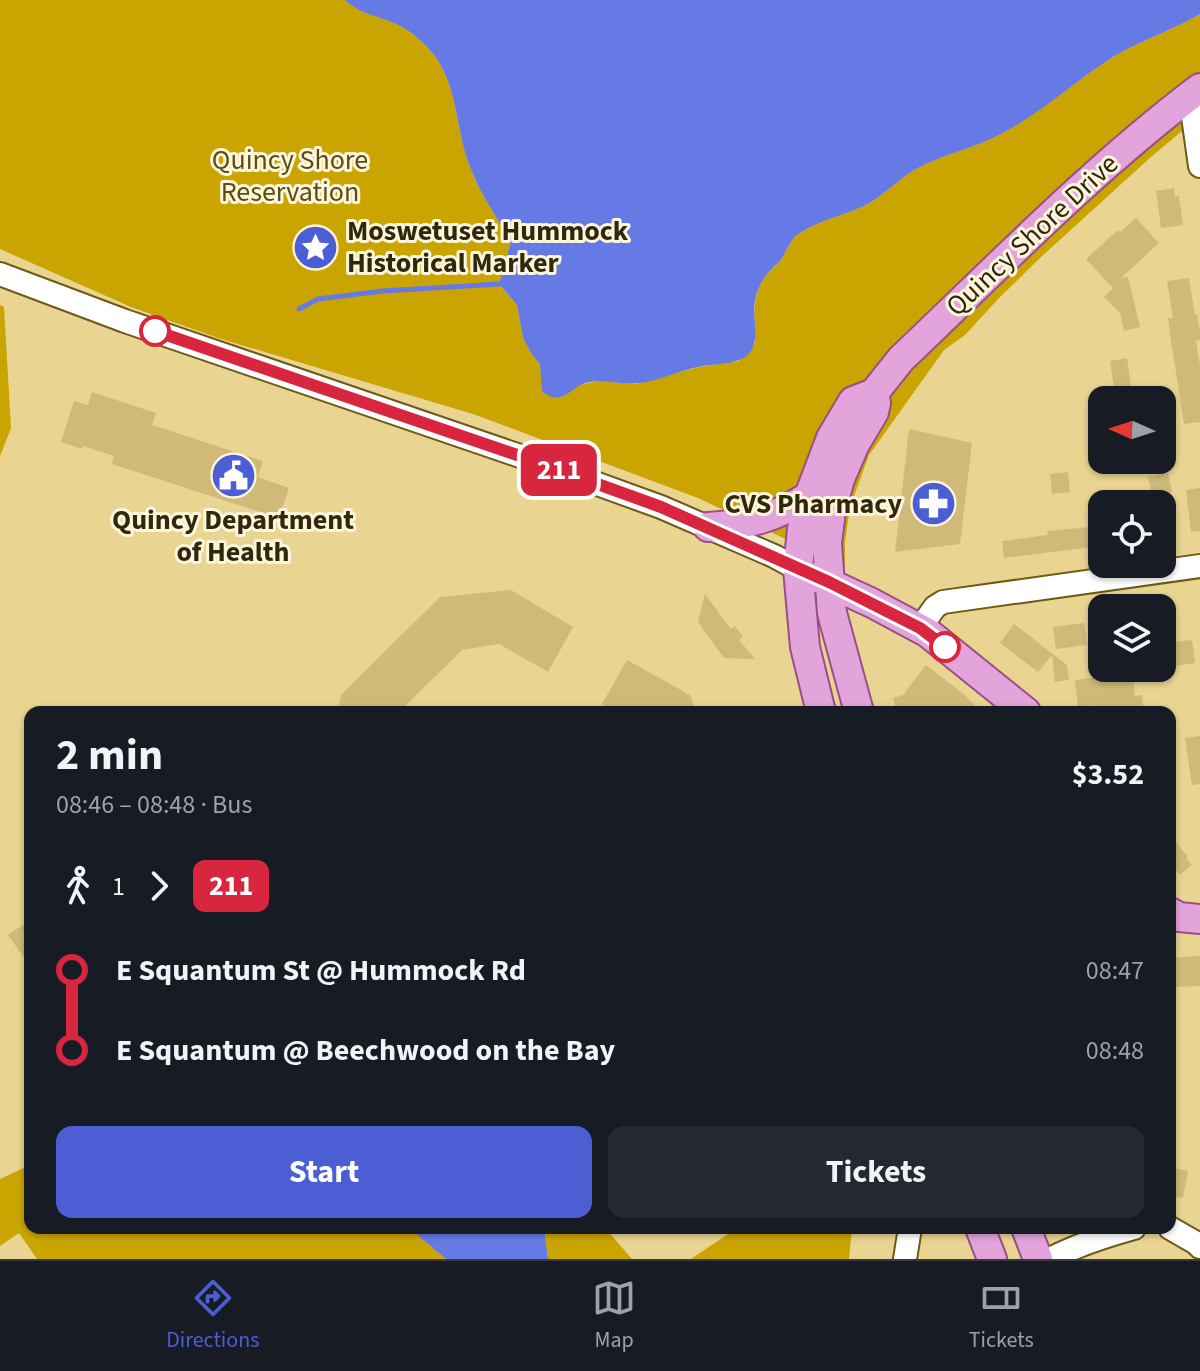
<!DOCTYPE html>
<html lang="en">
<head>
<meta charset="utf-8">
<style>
	body { margin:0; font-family:"Source Sans 3",sans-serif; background:#242831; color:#f1f3f6; height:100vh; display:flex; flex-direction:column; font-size:30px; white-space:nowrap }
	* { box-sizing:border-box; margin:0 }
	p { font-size:26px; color:#9ea1a6 }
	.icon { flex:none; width:44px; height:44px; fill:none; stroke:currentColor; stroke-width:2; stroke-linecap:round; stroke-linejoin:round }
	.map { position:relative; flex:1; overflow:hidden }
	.panel { position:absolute; left:24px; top:706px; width:1152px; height:528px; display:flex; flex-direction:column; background:#171b24; border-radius:16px; box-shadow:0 2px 6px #0004 }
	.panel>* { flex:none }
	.badge { padding:0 16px; border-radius:12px; font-size:28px; line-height:52px }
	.needle { width:52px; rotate:273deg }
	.fabs { position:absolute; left:1088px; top:386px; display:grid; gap:16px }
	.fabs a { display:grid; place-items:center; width:88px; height:88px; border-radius:16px; background:#171b24; box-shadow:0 2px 6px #0004; font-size:40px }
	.map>.badge { position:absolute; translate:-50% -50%; box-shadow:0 0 0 4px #fff }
	.legs { display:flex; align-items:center; gap:12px; height:88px; padding:0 32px; font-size:26px }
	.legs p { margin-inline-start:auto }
	.headline { display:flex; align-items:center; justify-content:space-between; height:136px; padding:0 32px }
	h1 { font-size:44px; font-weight:700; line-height:60px }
	.primary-button { display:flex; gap:16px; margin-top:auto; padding:16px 32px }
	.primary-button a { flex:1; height:92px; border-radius:16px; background:#4c5ed3; color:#fff; font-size:32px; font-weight:700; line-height:92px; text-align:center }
	.primary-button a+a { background:#242831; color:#f1f3f6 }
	ul { padding:0 32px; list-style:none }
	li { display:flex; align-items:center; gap:28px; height:80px; font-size:30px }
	li i { display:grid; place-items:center; width:12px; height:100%; margin:0 10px; background:currentColor }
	li i::after { content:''; width:20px; height:20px; margin:-10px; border:6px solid; border-radius:50%; background:#171b24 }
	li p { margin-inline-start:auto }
	li:first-child i { background:linear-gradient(#0000 50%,currentColor 0) }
	li:last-child i { background:linear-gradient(currentColor 50%,#0000 0) }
	.tab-bar { display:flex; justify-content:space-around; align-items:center; height:112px; border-top:2px solid #363941; background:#171b24; font-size:22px; color:#9ea1a6 }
	.tab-bar a { display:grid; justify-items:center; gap:4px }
	.tab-bar .selected { color:#4c5ed3 }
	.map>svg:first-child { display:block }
	.green { fill:#caa400 }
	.water { fill:#657ae5 }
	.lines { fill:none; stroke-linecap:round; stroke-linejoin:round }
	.stream { stroke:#657ae5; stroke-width:5 }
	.building { fill:#cfba79 }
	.minor-casing { stroke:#6d5a16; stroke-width:26 }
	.major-casing { stroke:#985083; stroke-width:32 }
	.minor { stroke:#fff; stroke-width:22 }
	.major { stroke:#e3a3db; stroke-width:28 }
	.line-1-casing { stroke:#fff; stroke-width:18 }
	.line-1 { stroke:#d7263d; stroke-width:12 }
	.stop-1-dot { fill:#fff; stroke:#d7263d; stroke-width:4 }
	.labels { text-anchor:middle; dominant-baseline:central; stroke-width:6; stroke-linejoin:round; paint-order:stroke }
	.park-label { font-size:28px; fill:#5c4c11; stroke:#fef6dc }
	.poi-label { font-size:28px; font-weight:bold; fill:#30280d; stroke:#fef6dc; text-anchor:start }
	.street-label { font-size:28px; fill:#30280d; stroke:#fef6dc }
</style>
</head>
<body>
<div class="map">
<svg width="1200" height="1259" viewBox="0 0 1200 1259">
	<rect width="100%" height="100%" fill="#e9d492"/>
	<g class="green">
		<path d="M0 0H345C361 15 381 16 400 26 410 31 421 40 429 49 457 80 455 122 467 159 477 189 495 215 511 241L499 284 517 305 523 338 531 353 540 364 543 391 600 381 635 384 699 367 739 361 755 343C755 321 751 298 764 278 768 271 776 267 780 261 786 253 789 242 797 235 816 221 843 216 864 206 884 196 899 178 918 168 943 154 972 149 997 136 1040 114 1073 82 1113 57 1141 40 1172 31 1200 14V116L1152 156 1041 257 999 298 965 335 944 350 869 455 850 507 845 542V567L698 498 473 414 221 339 131 307 0 249Z"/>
		<polygon points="0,305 4,307 11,428 0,456"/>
		<polygon points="30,1165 30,1228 409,1228 446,1259 37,1259 19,1233 0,1246 0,1179"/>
		<polygon points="544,1228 605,1228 632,1259 548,1259"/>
		<polygon points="737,1228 852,1228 849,1259 691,1259"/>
	</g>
	<g class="water">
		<path d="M345 0H1200V14C1172 31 1141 40 1113 57 1072 83 1041 114 997 136 972 149 943 154 918 168 899 178 884 196 864 206 843 216 816 221 797 235 789 242 786 253 780 261 778 264 774 266 772 269 763 277 757 289 755 301 751 321 765 350 739 360 727 365 711 364 698 367 678 371 659 381 639 383 623 385 607 380 590 382 570 385 563 409 542 391L540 364 531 353 523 338 517 305 499 284 511 241C495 215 477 189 467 159 455 122 457 80 429 49 421 40 410 31 400 26 381 16 360 15 345 0Z"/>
		<polygon points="409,1228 544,1228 548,1259 446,1259"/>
	</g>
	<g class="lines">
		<polyline class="stream" points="299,309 318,299 383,291 499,284"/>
	</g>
	<g class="building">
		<polygon points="1174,188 1175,197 1179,196 1183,225 1161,228 1156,191"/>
		<polygon points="1136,218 1159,243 1121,278 1128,277 1140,327 1124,331 1120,313 1104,297 1113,288 1086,259 1118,230 1120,232"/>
		<polygon points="1189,278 1195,315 1197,314 1200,332 1200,340 1196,341 1200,365 1200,422 1184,424 1170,334 1168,318 1173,318 1167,281"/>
		<polygon points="1127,358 1133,400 1116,400 1110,361"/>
		<polygon points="92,392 156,413 152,425 263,461 258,477 289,488 279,518 112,464 114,456 83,446 82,449 61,442 74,401 88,405"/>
		<polygon points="909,429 972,443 960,544 895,552"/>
		<polygon points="1068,472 1070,492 1052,494 1050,474"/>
		<polygon points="1168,473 1172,492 1152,496 1148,477"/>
		<polygon points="1200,488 1200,531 1191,532 1186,490"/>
		<polygon points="1102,526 1102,546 1004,558 1002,541 1048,535 1047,531"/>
		<polygon points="511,590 573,627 548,672 499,644 462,650 399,712 338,712 341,695 440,597"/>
		<polygon points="705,594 731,629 735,626 743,637 739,640 755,659 724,658 698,622"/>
		<polygon points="1084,623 1087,645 1056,649 1053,627"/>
		<polygon points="1014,624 1067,665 1069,680 1055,682 1052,655 1038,672 1000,643"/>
		<polygon points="1192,640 1195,663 1175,666 1172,642"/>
		<polygon points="627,660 690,695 696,712 614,712 602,704"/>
		<polygon points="926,665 966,696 980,712 897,712 893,698 903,695"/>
		<polygon points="1113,668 1132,668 1135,696 1142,695 1144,712 1095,712 1094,705 1078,707 1075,680 1114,675"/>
		<polygon points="1200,736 1200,784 1192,785 1185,738"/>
		<polygon points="1170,834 1188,857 1186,858 1192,865 1180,875 1170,862"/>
		<polygon points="30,920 30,966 8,935"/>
		<polygon points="1200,956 1200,986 1170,987 1170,958"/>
		<polygon points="1170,1167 1188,1171 1183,1198 1170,1196"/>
	</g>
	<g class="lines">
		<defs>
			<g id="minor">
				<polyline points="1190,95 1200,166"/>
				<polyline points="0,274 125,321 523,457 661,507 774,556 798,569"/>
				<polyline points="920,628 935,607 943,602 1200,566"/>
				<polyline points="1170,1228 1196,1243 1200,1247"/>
				<polyline points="905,1259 910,1228"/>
				<path d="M1050 1259C1077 1245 1105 1236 1134 1228"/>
			</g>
			<g id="major">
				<path d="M708 527C750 524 773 519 809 496"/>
				<polyline points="816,577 872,603 928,633 1026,712"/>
				<path d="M821 712 805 647 798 569 802 529 809 496 831 438 853 401 874 393 901 359C999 266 1093 169 1200 88"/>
				<polyline points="859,712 832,613 827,543 831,511 840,479 855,444 874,412 876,403 874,393"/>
				<polyline points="1170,912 1179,917 1200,919"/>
				<polyline points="980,1228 992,1259"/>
				<polyline points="1026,1228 1038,1259"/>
			</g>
		</defs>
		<use href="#minor" class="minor-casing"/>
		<use href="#major" class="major-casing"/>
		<use href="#minor" class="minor"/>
		<use href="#major" class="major"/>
	</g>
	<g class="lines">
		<defs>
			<polyline id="line-1" points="155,331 523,457 661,507 829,582 920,628 945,647"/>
		</defs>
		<use href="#line-1" class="line-1-casing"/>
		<use href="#line-1" class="line-1"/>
	</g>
	<defs>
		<symbol id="sight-disc" viewBox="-11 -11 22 22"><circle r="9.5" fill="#4c5ed3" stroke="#fef6dc"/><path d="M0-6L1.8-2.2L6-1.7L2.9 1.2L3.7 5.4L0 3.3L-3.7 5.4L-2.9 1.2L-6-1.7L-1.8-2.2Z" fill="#fff"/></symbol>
		<symbol id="civic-disc" viewBox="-11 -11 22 22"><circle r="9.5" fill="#4c5ed3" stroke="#fef6dc"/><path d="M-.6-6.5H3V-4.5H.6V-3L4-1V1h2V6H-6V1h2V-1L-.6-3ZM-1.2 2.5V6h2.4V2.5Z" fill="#fff"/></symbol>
		<symbol id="pharmacy-disc" viewBox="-11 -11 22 22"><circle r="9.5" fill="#4c5ed3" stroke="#fef6dc"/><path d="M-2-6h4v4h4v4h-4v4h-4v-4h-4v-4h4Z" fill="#fff"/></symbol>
	</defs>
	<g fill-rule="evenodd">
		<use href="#sight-disc" x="290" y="222" width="51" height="51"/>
		<use href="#civic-disc" x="208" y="450" width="51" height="51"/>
		<use href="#pharmacy-disc" x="908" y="478" width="51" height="51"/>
	</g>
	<g class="stop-1-dot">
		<circle cx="155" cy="331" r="14"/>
		<circle cx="945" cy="647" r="14"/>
	</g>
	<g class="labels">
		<g class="park-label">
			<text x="290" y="160">Quincy Shore<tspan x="290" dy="32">Reservation</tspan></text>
		</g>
		<g class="poi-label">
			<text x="347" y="231">Moswetuset Hummock<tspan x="347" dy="32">Historical Marker</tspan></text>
			<text x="902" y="504" text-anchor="end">CVS Pharmacy</text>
			<text x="233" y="520" text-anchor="middle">Quincy Department<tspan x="233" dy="32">of Health</tspan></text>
		</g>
		<g class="street-label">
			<text transform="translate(1032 235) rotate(-43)">Quincy Shore Drive</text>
		</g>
	</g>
</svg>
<div class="fabs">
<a><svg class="needle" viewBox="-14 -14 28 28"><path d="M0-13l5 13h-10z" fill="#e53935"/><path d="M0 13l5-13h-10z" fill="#9ea1a6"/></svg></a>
<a><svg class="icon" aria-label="locate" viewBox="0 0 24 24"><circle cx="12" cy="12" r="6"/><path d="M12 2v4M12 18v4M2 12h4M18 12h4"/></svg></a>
<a><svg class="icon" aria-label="layers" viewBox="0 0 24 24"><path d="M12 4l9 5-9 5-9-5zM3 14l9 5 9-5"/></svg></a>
</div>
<b class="badge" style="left:559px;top:470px;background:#d7263d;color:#fff">211</b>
<section class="panel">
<div class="headline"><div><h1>2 min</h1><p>08:46 – 08:48 · Bus</p></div><b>$3.52</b></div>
<div class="legs"><svg class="icon" aria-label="walk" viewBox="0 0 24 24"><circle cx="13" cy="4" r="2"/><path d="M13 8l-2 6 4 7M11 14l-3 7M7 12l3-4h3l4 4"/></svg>1<svg class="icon" aria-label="forward" viewBox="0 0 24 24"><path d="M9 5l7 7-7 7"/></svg><b class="badge" style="background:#d7263d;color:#fff">211</b></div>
<ul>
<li><i style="color:#d7263d"></i><b>E Squantum St @ Hummock Rd</b><p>08:47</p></li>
<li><i style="color:#d7263d"></i><b>E Squantum @ Beechwood on the Bay</b><p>08:48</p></li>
</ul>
<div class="primary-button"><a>Start</a><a>Tickets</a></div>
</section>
</div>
<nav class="tab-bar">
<a class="selected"><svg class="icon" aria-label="directions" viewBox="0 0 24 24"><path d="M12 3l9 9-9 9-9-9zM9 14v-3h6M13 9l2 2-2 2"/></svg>Directions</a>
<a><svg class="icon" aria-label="map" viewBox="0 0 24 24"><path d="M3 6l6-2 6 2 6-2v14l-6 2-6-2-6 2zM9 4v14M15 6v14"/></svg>Map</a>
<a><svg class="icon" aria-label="tickets" viewBox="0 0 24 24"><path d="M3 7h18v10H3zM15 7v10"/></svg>Tickets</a>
</nav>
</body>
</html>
